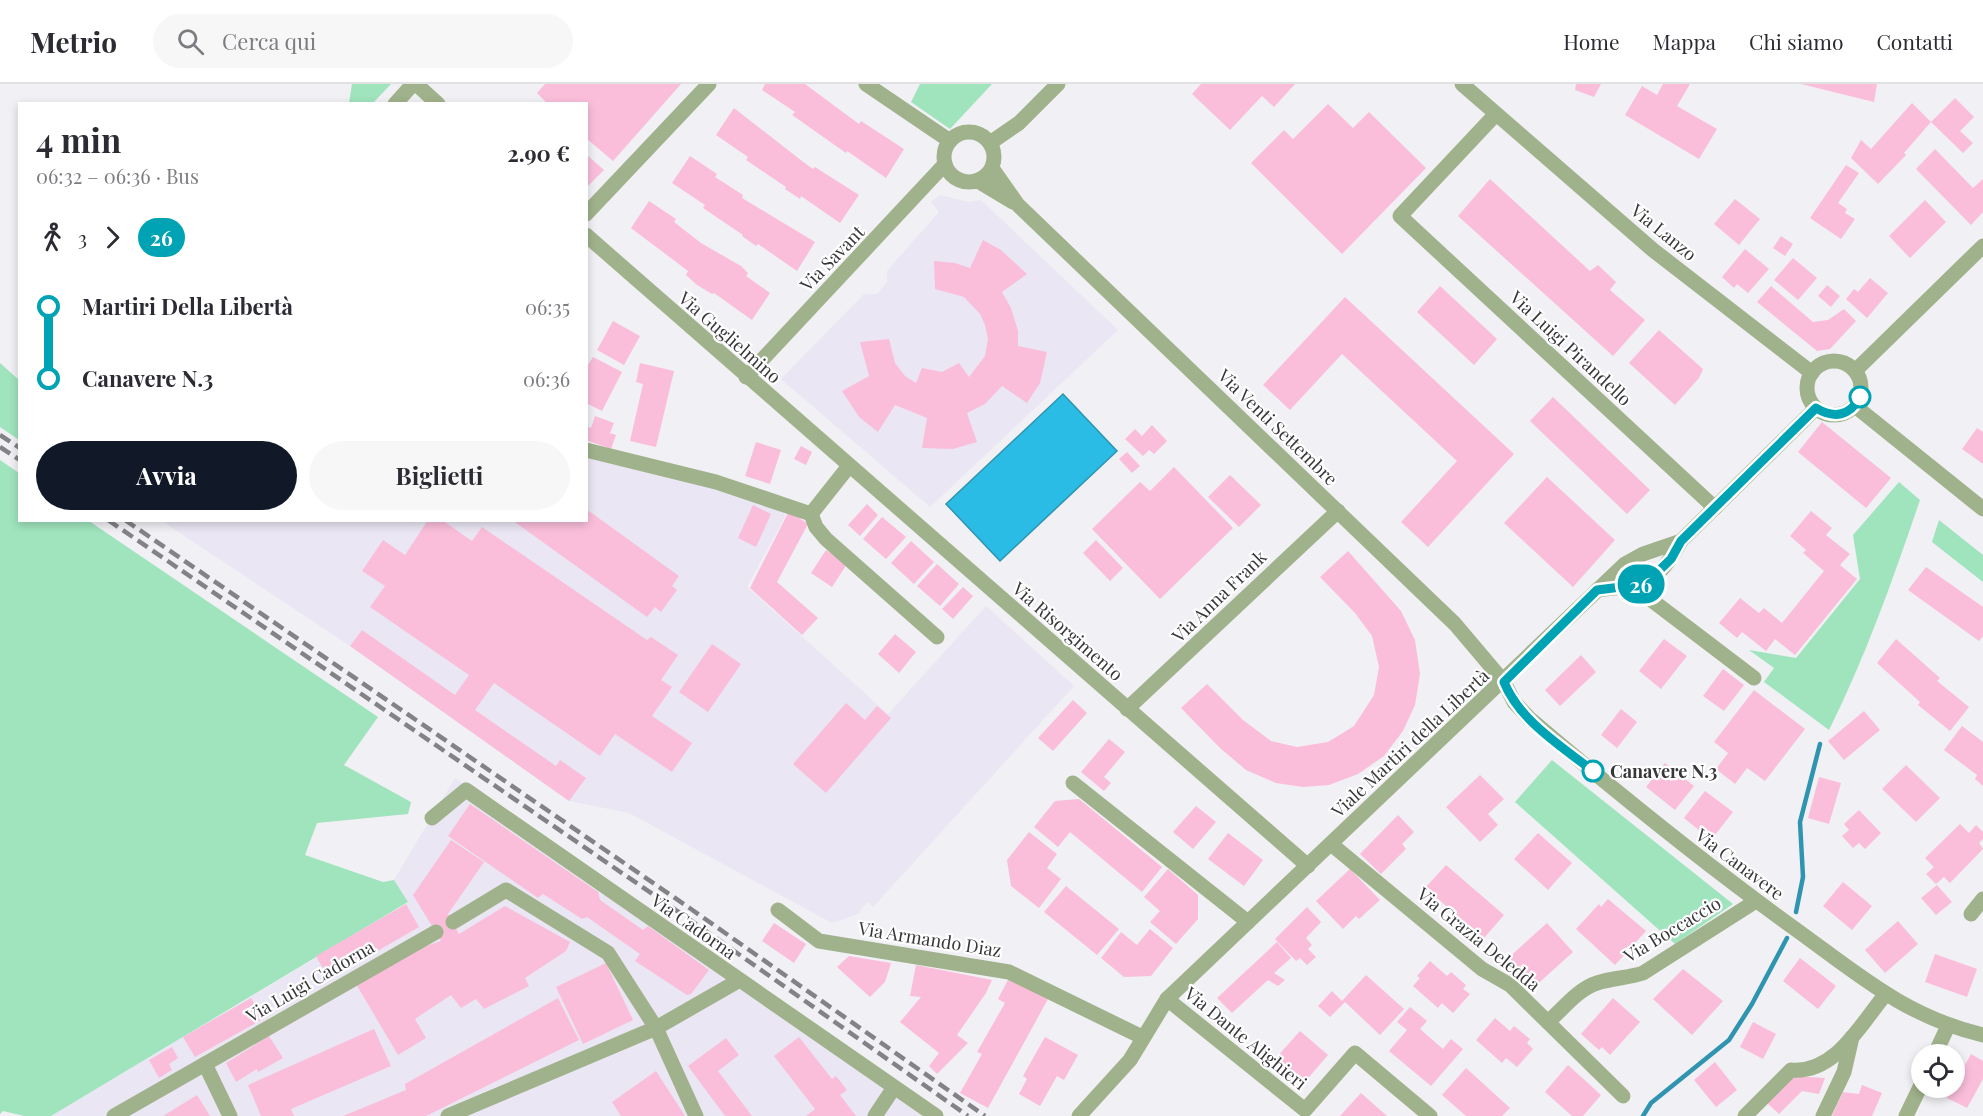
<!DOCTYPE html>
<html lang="it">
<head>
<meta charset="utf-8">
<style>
	body { margin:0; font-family:"Playfair Display",serif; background:#f7f7f7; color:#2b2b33; height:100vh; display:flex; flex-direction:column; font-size:22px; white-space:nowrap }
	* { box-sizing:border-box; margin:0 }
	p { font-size:20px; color:#7c7c81 }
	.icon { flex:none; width:33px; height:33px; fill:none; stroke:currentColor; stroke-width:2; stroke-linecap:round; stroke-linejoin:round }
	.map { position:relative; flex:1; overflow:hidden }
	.details { position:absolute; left:18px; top:18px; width:570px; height:420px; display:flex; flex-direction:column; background:#fff; border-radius:0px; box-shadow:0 3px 9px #0003 }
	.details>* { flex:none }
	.badge { padding:0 12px; border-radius:20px; font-size:21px; line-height:39px }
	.controls { position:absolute; left:1911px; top:960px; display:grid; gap:12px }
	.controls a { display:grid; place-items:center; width:54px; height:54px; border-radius:50%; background:#fff; box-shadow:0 3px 9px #0003; font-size:30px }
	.map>.badge { position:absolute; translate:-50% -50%; box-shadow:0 0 0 3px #fff }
	.legs { display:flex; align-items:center; gap:9px; height:66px; padding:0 18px; font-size:20px }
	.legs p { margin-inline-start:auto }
	.overview { display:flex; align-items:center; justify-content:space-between; height:102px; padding:0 18px }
	h1 { font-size:33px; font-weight:700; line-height:45px }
	.cta { display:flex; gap:12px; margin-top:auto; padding:12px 18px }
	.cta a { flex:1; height:69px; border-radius:36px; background:#111827; color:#fff; font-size:24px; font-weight:700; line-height:69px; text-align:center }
	.cta a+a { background:#f7f7f7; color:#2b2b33 }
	ul { padding:0 18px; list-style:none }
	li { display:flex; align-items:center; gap:21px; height:72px; font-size:22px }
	li i { display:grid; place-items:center; width:9px; height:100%; margin:0 8px; background:currentColor }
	li i::after { content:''; width:15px; height:15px; margin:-8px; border:4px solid; border-radius:50%; background:#fff }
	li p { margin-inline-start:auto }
	li:first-child i { background:linear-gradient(#0000 50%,currentColor 0) }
	li:last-child i { background:linear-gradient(currentColor 50%,#0000 0) }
	header { display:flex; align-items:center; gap:36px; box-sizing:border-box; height:84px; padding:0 30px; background:#fff; border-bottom:2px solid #e1e1e2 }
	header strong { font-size:28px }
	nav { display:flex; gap:33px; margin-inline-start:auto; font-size:21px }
	.search { width:420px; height:54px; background:#f7f7f7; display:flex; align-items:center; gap:15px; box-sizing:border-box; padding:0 21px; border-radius:33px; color:#7c7c81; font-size:22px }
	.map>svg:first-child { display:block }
	.built { fill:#eae6f3 }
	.green { fill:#9fe4bd }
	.water { fill:#2abce4; stroke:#2e94b0; stroke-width:1.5 }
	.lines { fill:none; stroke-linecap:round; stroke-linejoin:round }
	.stream { stroke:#2e94b0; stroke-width:4.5 }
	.building { fill:#fabedb }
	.minor { stroke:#a0b28b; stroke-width:15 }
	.rail { stroke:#838285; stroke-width:4.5; stroke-dasharray:12 6; stroke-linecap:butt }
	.line-1-casing { stroke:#fff; stroke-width:14 }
	.line-1 { stroke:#00a3b4; stroke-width:9 }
	.stop-1-dot { fill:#fff; stroke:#00a3b4; stroke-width:3 }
	.labels { text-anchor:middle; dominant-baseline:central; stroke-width:4.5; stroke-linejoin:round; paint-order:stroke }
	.street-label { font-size:18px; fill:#373638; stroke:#fefeff }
	.stop-label { font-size:18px; font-weight:bold; fill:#373638; stroke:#fefeff; text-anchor:start }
</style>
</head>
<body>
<header>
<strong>Metrio</strong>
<div class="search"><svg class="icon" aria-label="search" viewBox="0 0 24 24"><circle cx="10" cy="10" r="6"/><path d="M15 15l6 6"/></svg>Cerca qui</div>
<nav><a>Home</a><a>Mappa</a><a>Chi siamo</a><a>Contatti</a></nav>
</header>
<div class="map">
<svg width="1983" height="1032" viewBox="0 0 1983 1032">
	<rect width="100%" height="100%" fill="#f1f0f5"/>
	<g class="built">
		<polygon points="940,111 969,118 981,116 1118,246 930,423 781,295 864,210 877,210 887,198 887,187 939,128 931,118"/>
		<polygon points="587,371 767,418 786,431 747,503 888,630 986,522 1074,602 873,823 867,818 858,830 832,839 629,729 569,717 350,562 162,437 586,436"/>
		<polygon points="455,694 943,1032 51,1032 408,819 394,796"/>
	</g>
	<g class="green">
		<polygon points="352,0 391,0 373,19 349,19"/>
		<polygon points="920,0 992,0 950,45 911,18"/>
		<polygon points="0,279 19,296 19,356 0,343"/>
		<polygon points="0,376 19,389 20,436 89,437 378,633 344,681 411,718 408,730 317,739 305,771 383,798 394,796 408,818 51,1032 24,1032 3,1027 0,1030"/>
		<path d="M1899 398 1920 416C1893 495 1866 572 1829 646L1764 598 1774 584 1749 566 1796 574 1860 495 1853 451Z"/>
		<polygon points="1939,436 1983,471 1983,498 1932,458"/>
		<polygon points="1552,676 1733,820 1675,860 1515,718"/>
	</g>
	<polygon class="water" points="1063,310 1117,367 1000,477 946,420"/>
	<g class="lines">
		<g class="stream">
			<polyline points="1796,828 1803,793 1800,738 1820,660"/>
			<polyline points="1643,1032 1651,1019 1729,956 1752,920 1787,854"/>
		</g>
	</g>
	<g class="building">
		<polygon points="545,0 681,0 613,77 586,54 586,20 548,20 537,9"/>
		<polygon points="765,0 805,0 859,40 861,37 904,65 886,94 847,67 846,69 792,31 795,28 762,6"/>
		<polygon points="1201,0 1295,0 1274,23 1262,12 1230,46 1192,10"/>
		<polygon points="1576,0 1601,0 1594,13 1575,6"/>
		<polygon points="1663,0 1690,0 1677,22 1717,45 1699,75 1625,31 1642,2 1657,11"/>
		<polygon points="1801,0 1877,0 1874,18"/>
		<polygon points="1955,14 1974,33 1960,47 1973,59 1963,69 1931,38"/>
		<polygon points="1912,19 1931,38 1904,69 1906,71 1878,100 1851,74 1861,56 1871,65"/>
		<polygon points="1328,20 1353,44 1369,28 1426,84 1342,170 1251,79 1284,46 1293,55"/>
		<polygon points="734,24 802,77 813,85 815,83 859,111 840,139 801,112 800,115 785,105 786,103 746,76 748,73 716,51"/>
		<polygon points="1935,65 1973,104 1983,95 1983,128 1971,141 1916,85"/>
		<polygon points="586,70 604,86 586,104"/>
		<polygon points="690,72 717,90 715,93 743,111 742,114 815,158 797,187 758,160 756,162 742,152 743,151 703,124 705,121 672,99"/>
		<polygon points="1846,81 1859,89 1838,119 1847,125 1845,129 1855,135 1841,155 1810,134"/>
		<polygon points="1490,95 1590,187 1598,181 1616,198 1610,206 1645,236 1613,272 1458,132"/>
		<polygon points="1735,115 1760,135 1739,161 1714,140"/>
		<polygon points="1925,116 1946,138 1910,174 1889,152"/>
		<polygon points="649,117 676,135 674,138 701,159 741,182 748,189 746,192 770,209 752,236 714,209 712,210 697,201 686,191 688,187 631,144"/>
		<polygon points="1781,152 1793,160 1785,172 1773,164"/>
		<polygon points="983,156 1001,166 1027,190 1002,208 1011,224 1018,247 1018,262 1047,268 1040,299 1027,319 1002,302 985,320 967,329 977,358 953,365 922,364 927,334 895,321 878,348 859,333 842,307 869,292 860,258 889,255 895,279 905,292 916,299 922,284 942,288 959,279 969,293 985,272 988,255 985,241 980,230 964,213 935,205 934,177 955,179 970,184"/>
		<polygon points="1745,165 1769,185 1748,209 1737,200 1734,204 1722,193"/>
		<polygon points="1793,174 1817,194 1798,216 1774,196"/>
		<polygon points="1870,194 1888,209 1867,234 1846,215 1854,205 1858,208"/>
		<polygon points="1827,201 1840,212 1831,223 1818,212"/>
		<polygon points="1440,202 1497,255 1474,281 1417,228"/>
		<polygon points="1771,202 1813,238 1828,236 1844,225 1856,237 1830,265 1817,267 1757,218"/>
		<polygon points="1345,213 1514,370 1428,463 1401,438 1457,377 1342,270 1290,326 1263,301"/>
		<polygon points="613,237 640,252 624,281 597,266"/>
		<polygon points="1659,246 1703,285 1699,294 1675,321 1629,279"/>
		<polygon points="593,273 622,288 602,327 586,319 586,284"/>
		<polygon points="640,279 674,287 656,363 630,357 643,300 636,298"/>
		<polygon points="1553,313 1650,406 1627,430 1530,337"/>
		<polygon points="595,332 614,339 610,349 616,351 611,365 586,356 586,342 591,344"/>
		<polygon points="1822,338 1891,394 1866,424 1798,368"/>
		<polygon points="1152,341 1167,357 1154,370 1149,366 1143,372 1125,355 1135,345 1142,352"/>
		<polygon points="1977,344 1983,348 1983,380 1962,365"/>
		<polygon points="756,358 781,366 770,400 745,392"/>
		<polygon points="801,362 812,368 806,381 794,375"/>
		<polygon points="1127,368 1140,382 1132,389 1119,375"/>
		<polygon points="1174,383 1233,444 1160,515 1092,445 1140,398 1150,407"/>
		<polygon points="1230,391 1261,421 1239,443 1208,413"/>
		<polygon points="1547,393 1615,456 1573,503 1504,439"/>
		<polygon points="867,420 878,431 860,452 848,441"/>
		<polygon points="753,421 771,430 756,463 738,454"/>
		<polygon points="586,425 679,492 672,502 677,506 661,528 655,523 647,533 512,436 586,436"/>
		<polygon points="789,427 808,440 777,498 818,534 802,551 750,504"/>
		<polygon points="1811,427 1832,444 1826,451 1850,470 1840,481 1857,495 1795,571 1775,555 1766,567 1742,548 1737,554 1719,539 1740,514 1759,529 1764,524 1782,539 1824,487 1803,469 1806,466 1790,452"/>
		<polygon points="882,433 906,453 886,475 863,455"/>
		<polygon points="428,436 442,436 472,457 482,443 647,556 651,553 678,571 661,596 672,603 652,632 692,659 672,688 615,650 600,672 494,599 475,626 556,682 560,676 586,694 569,717 350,562 362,546 455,611 469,591 370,523 385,502 362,487 383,456 405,471"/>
		<polygon points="1096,456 1123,484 1110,497 1083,469"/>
		<polygon points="911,457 934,478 914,500 891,479"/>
		<polygon points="826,466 847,480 832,503 811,489"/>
		<polygon points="1348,467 1401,527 1415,556 1420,590 1415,621 1403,647 1384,672 1358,690 1329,701 1303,703 1276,699 1246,686 1220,664 1181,624 1207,600 1243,636 1271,657 1297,663 1328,658 1354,642 1374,611 1379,583 1372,552 1355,529 1320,493"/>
		<polygon points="937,480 959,500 940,522 917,502"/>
		<polygon points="1926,483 1983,523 1983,552 1979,557 1908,506"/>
		<polygon points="963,503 973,512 953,535 942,525"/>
		<polygon points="895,550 916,568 899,589 878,570"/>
		<polygon points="1664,555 1687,572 1661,605 1639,587"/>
		<polygon points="1896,555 1940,594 1937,597 1969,623 1950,647 1918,621 1920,618 1877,579"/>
		<polygon points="712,560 741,580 708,628 679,608"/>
		<polygon points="1581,571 1596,588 1560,622 1545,606"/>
		<polygon points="1723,585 1744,601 1724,627 1703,612"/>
		<polygon points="1754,606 1805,645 1765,697 1747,684 1735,700 1716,685 1728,669 1714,658"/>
		<polygon points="1073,616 1087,629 1053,667 1038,654"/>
		<polygon points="846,619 865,636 877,622 891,634 826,709 793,680"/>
		<polygon points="1621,625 1637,638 1617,664 1601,651"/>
		<polygon points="1864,627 1880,646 1844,676 1828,657"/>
		<polygon points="1962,642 1983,658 1983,702 1975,695 1977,691 1944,666"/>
		<polygon points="1109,655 1125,668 1104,693 1111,699 1104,707 1081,688"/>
		<polygon points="1665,679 1694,702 1675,726 1646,703"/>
		<polygon points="1906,681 1940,714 1916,738 1882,705"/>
		<polygon points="1480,691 1504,715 1488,730 1498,741 1480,758 1446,723"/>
		<polygon points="1819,693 1841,699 1829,740 1808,734"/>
		<polygon points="1705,707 1733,728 1711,756 1684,734"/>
		<polygon points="1079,715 1162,783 1142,808 1070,748 1058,763 1034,743 1055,717"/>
		<polygon points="470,720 598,808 600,816 643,846 648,842 709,886 691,910 687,911 635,877 640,870 587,833 582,835 543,810 538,814 448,752"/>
		<polygon points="1196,722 1216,738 1193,765 1173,748"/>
		<polygon points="1859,726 1881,749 1865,765 1859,759 1853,764 1842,752 1849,746 1844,740"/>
		<polygon points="1398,731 1414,748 1402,760 1406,765 1381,790 1360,770"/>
		<polygon points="1960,740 1969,749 1976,741 1983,748 1983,755 1979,759 1983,765 1950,799 1944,793 1936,800 1926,790 1934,783 1925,774"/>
		<polygon points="1029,748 1057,770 1047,784 1061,795 1039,824 1011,802 1007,776"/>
		<polygon points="1228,749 1263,776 1244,802 1208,775"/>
		<polygon points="1538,749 1572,779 1548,806 1514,775"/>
		<polygon points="451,756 484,778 448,830 459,850 505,822 570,858 566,867 525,894 529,902 484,925 476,915 461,924 451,911 415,935 426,954 398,971 356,900 420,864 441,857 413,811"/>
		<polygon points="1446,781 1504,831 1484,854 1425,804"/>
		<polygon points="1168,785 1198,811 1198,835 1176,860 1150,838 1160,827 1144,813"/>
		<polygon points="1350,785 1380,816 1359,835 1356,832 1343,845 1316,817"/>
		<polygon points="1843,798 1872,822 1852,846 1823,822"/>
		<polygon points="1937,801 1952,818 1936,831 1921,814"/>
		<polygon points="1066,802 1119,845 1097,871 1044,828"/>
		<polygon points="1608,815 1646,847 1615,881 1576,845 1599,820 1601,823"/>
		<polygon points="406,820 419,843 329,895 316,872"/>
		<polygon points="1307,823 1321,838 1306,854 1312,861 1308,865 1316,873 1307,881 1300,874 1296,877 1275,855"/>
		<polygon points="1898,837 1918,860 1885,889 1865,866"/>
		<polygon points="774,839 806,860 794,879 762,857"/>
		<polygon points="1547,839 1573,868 1532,905 1506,876"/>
		<polygon points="1150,845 1173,864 1151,892 1124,893 1101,874 1121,848 1137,861"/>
		<polygon points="1277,858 1291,874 1274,889 1285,896 1278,902 1268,896 1232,929 1217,914"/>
		<polygon points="1935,870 1977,885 1967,913 1925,898"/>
		<polygon points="849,872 891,879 885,898 870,913 837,883"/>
		<polygon points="1800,874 1836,902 1818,925 1783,897"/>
		<polygon points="1430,877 1447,892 1451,888 1466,901 1463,905 1470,910 1453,929 1442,919 1438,924 1413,902 1420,894 1417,892"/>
		<polygon points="606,879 633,936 583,960 556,903"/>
		<polygon points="916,881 992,896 986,909 957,951 968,959 937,990 929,982 939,969 900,938 921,913 910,912"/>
		<polygon points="1683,885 1723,917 1692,951 1653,915"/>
		<polygon points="1366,891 1404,925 1380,951 1345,918 1330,933 1318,922 1332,907 1342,917"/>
		<polygon points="1009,894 1048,915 988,1024 960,1009 982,970 977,968 1005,919 998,915"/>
		<polygon points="251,914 263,935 195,973 183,953"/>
		<polygon points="558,914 579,956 426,1032 343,1032 406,1006 405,1000"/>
		<polygon points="1613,914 1640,938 1610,971 1602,963 1599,966 1581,950"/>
		<polygon points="1410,923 1427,937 1420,945 1443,965 1451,955 1463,965 1431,1002 1389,967 1407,946 1397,938"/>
		<polygon points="1495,934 1510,947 1514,942 1530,955 1527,959 1533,965 1517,983 1506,974 1502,979 1476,956"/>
		<polygon points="1753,938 1776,950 1763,975 1740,963"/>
		<polygon points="374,945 391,982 291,1025 294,1032 261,1032 248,1001"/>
		<polygon points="1300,947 1328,971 1303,1000 1275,975"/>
		<polygon points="269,952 283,974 258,988 257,985 236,998 226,979"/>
		<polygon points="799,953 832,995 836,992 847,1006 840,1011 856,1032 806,1032 815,1025 774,972"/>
		<polygon points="1045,953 1078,971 1064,996 1057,992 1040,1022 1019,1010 1027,995 1023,992"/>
		<polygon points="726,954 739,971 718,987 752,1032 725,1032 688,982"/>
		<polygon points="172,963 178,974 169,980 172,986 159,994 149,976"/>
		<polygon points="1971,970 1983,977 1983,995 1967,1024 1947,1014"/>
		<polygon points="1715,978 1737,1006 1716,1023 1694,996"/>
		<polygon points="1568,981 1601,1011 1583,1032 1572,1032 1545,1008"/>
		<polygon points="1466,984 1510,1024 1502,1032 1466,1032 1442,1011"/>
		<polygon points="656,987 685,1032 621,1032 612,1018"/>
		<polygon points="1794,992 1825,994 1819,1010 1802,1007 1779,1030 1767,1019"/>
		<polygon points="1862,1001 1882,1009 1872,1032 1832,1032 1843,1008 1859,1010"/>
		<polygon points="1361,1009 1387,1032 1340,1032"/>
		<polygon points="197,1011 210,1032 163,1032"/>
	</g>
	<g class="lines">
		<g class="minor">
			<polyline points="416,0 438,20"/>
			<polyline points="866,0 950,57"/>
			<polyline points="1462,0 1653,166 1812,289"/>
			<polyline points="395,20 413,0"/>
			<polyline points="1495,31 1400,132 1715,424"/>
			<circle cx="969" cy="73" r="25"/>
			<polyline points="990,59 1019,39 1058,0"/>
			<path d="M992 84 1018 121 1455 540 1504 598 1514 618 1529 634C1616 708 1705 780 1798 847 1860 892 1907 933 1983 951"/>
			<polyline points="978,97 1013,118"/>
			<polyline points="586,130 709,0"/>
			<polyline points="586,151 1308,782"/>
			<circle cx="1834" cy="304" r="27"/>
			<polyline points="1855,287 1983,162"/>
			<polyline points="746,293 945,80"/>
			<polyline points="1855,322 1983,425"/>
			<polyline points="586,366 716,398 811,430 849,382"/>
			<polyline points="811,430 816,443 826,455 937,553"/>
			<polyline points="1633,502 1754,594"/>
			<path d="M1597 506C1643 501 1657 501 1681 457L1816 324"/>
			<polyline points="1127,625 1338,427"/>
			<polyline points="1073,699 1248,838"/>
			<polyline points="432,734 466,706 936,1032"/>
			<polyline points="1331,760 1482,885 1510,901 1623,1012"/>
			<polyline points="778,826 819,857 1009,888 1142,953"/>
			<polyline points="1971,830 1983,815"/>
			<polyline points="453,838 506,806 608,869 656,944 696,1032"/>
			<polyline points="1167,915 1305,1026 1355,969 1430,1032"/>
			<path d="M1548 938C1563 925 1578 905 1597 899 1612 894 1628 894 1643 889L1756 817"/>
			<polyline points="1935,970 1948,942"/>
			<polyline points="205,980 230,1032"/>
			<polyline points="114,1032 436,848"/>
			<polyline points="448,1032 656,944 738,897"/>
			<polyline points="875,1032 893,1005"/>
			<polyline points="1079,1032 1130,976 1167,915 1625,480 1643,470 1681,457"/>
			<path d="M1745 1032 1791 986C1835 990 1860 941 1885 911"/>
			<polyline points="1823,1032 1844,988 1852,953"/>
			<polyline points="1906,1032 1922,999"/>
		</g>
		<g class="rail">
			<polyline points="0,351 20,364"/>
			<polyline points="0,363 20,376"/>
			<polyline points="108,436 686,833 968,1032"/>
			<polyline points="125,436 691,825 985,1032"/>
		</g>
	</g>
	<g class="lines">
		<defs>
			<path id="line-1" d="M1593 687C1561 662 1519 636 1504 598L1597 506 1645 500 1671 475 1681 457 1816 324C1834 335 1850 332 1860 313"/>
		</defs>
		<use href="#line-1" class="line-1-casing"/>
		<use href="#line-1" class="line-1"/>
	</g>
	<g class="stop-1-dot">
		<circle cx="1860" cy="313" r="10"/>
		<circle cx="1593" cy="687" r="10"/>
	</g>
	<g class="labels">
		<g class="street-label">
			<text transform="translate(1664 148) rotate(39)">Via Lanzo</text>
			<text transform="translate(832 174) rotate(-46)">Via Savant</text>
			<text transform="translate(730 253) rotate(41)">Via Guglielmino</text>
			<text transform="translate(1571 264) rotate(43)">Via Luigi Pirandello</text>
			<text transform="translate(1278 343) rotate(44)">Via Venti Settembre</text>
			<text transform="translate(1219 512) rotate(-44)">Via Anna Frank</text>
			<text transform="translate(1068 547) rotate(41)">Via Risorgimento</text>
			<text transform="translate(1410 659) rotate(-43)">Viale Martiri della Libertà</text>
			<text transform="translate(1740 780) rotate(37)">Via Canavere</text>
			<text transform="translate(694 842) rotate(35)">Via Cadorna</text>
			<text transform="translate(1672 845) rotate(-31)">Via Boccaccio</text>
			<text transform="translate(930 855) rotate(9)">Via Armando Diaz</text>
			<text transform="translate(1479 855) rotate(39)">Via Grazia Deledda</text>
			<text transform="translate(310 897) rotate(-30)">Via Luigi Cadorna</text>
			<text transform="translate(1246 954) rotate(39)">Via Dante Alighieri</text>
		</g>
		<g class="stop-label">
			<text x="1610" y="687">Canavere N.3</text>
		</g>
	</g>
</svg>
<div class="controls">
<a><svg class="icon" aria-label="locate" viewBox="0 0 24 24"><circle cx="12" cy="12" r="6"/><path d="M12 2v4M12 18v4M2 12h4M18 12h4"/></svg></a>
</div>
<b class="badge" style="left:1641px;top:500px;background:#00a3b4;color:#fff">26</b>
<section class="details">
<div class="overview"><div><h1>4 min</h1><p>06:32 – 06:36 · Bus</p></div><b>2.90 €</b></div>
<div class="legs"><svg class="icon" aria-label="walk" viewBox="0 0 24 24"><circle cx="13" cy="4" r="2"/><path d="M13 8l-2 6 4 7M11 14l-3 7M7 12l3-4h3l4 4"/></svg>3<svg class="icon" aria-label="forward" viewBox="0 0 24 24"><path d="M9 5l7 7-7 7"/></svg><b class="badge" style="background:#00a3b4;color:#fff">26</b></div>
<ul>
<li><i style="color:#00a3b4"></i><b>Martiri Della Libertà</b><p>06:35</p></li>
<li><i style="color:#00a3b4"></i><b>Canavere N.3</b><p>06:36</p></li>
</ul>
<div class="cta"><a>Avvia</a><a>Biglietti</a></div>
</section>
</div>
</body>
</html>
